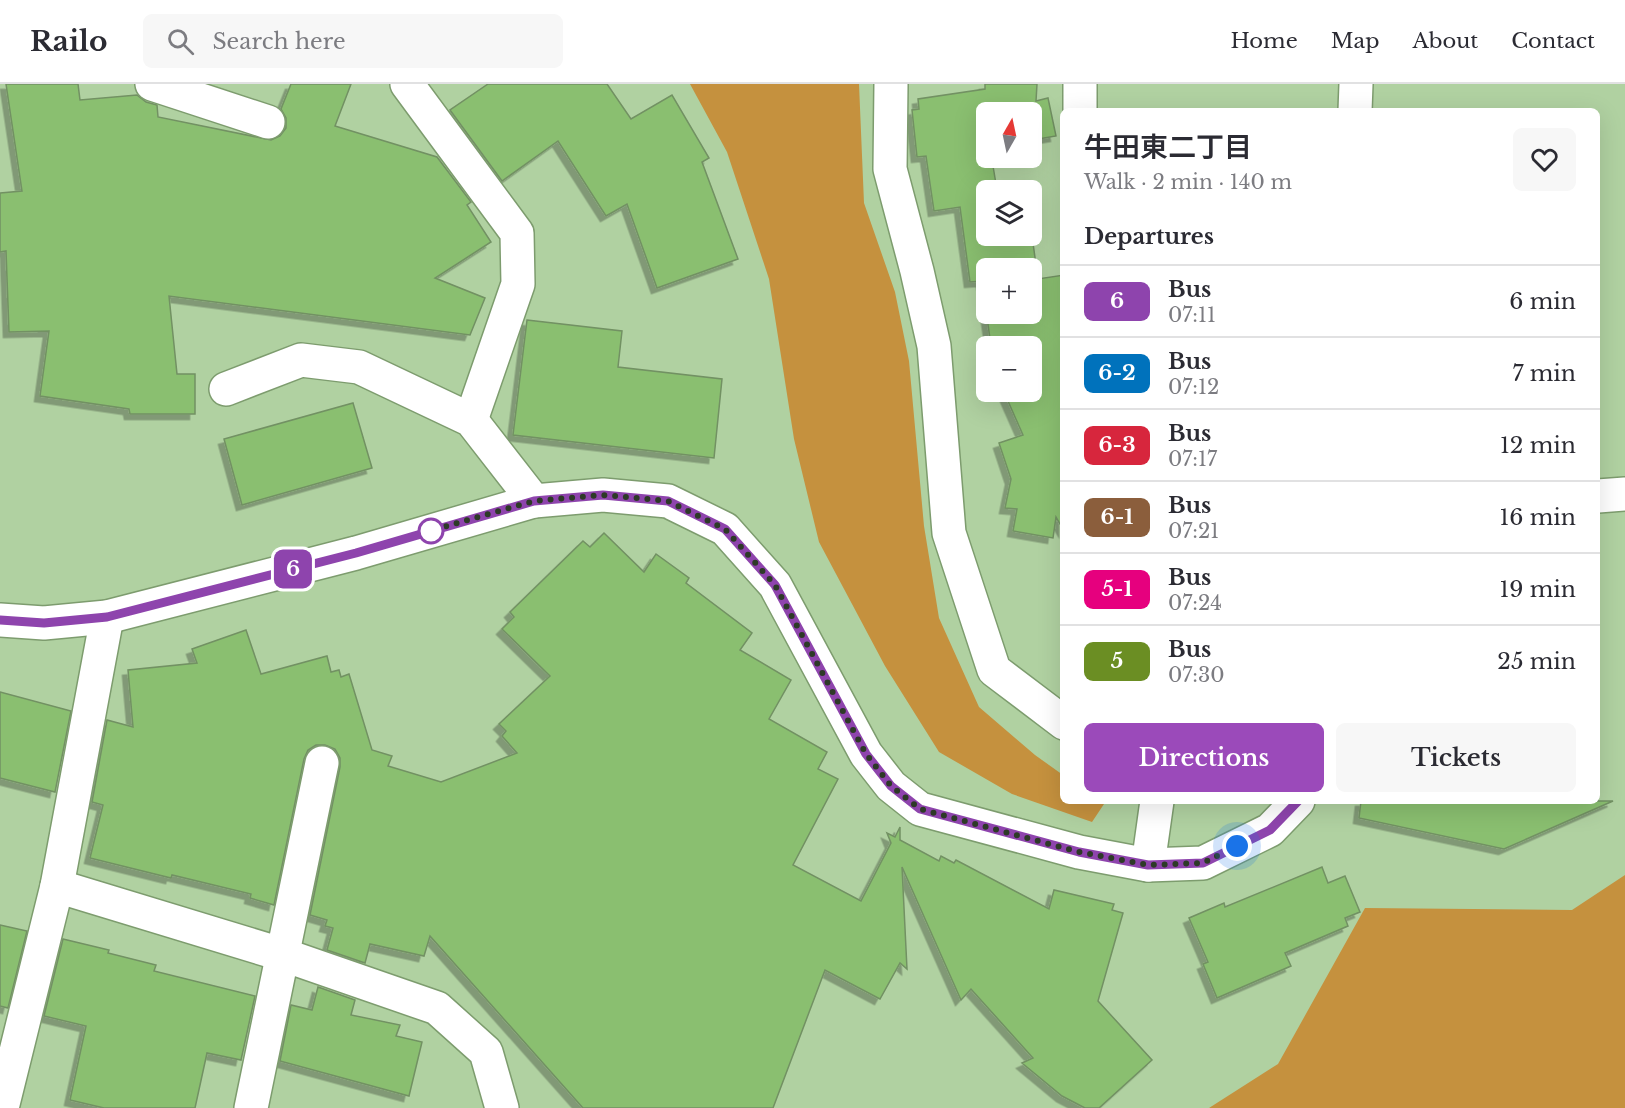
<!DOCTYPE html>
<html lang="en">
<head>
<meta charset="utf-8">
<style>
	body { margin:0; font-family:"Libre Baskerville","Noto Sans JP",serif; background:#f7f7f7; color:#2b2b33; height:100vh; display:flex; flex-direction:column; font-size:22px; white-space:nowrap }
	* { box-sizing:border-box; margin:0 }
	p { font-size:20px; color:#7c7c81 }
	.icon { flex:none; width:33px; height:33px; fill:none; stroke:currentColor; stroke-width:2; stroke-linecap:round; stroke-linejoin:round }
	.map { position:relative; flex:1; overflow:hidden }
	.side { position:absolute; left:1060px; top:24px; width:540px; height:696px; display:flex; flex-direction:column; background:#fff; border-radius:9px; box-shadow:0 6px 24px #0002 }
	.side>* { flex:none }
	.badge { padding:0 12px; border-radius:9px; font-size:21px; line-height:39px }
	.needle { width:39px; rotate:9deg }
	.tools { position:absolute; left:976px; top:18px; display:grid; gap:12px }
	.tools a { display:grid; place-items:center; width:66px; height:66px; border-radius:9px; background:#fff; box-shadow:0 6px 24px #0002; font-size:30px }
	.you { position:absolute; width:30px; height:30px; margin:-15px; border:4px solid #fff; border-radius:50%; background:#1a73e8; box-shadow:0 0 0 9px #1a73e833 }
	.map>.badge { position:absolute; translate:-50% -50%; box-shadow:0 0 0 3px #fff }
	h2 { padding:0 24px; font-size:22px; line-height:54px }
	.round { display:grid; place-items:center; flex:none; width:63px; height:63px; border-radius:9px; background:#f7f7f7 }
	.head { display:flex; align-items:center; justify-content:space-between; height:102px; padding:0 24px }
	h1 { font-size:28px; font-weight:600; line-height:45px }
	.button { display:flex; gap:12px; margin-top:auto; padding:12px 24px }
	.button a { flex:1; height:69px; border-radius:9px; background:#9b4aba; color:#fff; font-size:24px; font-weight:600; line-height:69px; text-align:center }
	.button a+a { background:#f7f7f7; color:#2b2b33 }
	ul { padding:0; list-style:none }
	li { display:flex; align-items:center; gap:18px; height:72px; padding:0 24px; border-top:2px solid #e1e1e2 }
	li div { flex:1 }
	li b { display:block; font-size:22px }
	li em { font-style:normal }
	li .badge { min-width:66px; font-weight:700; text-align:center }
	header { display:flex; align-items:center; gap:36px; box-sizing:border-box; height:84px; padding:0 30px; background:#fff; border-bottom:2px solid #e1e1e2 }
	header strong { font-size:28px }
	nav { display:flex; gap:33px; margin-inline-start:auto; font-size:21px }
	.search { width:420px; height:54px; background:#f7f7f7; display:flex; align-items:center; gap:15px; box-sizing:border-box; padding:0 21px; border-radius:9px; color:#7c7c81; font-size:22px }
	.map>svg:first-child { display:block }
	.green { fill:#c5913e }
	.building { fill:#8abf70; stroke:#729163; stroke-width:1.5; fill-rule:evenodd; filter:url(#shadow) }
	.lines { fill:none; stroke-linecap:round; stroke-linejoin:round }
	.minor-casing { stroke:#7d9c6e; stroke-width:36 }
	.tertiary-casing { stroke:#7d9c6e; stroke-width:36 }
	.minor { stroke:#fff; stroke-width:33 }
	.tertiary { stroke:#fff; stroke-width:33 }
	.line-casing { stroke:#fff; stroke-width:14 }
	.line { stroke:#8e44ad; stroke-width:9 }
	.walk { stroke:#2d3a27; stroke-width:6; stroke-dasharray:0 10.8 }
	.stop-dot { fill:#fff; stroke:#8e44ad; stroke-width:3 }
</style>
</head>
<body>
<header>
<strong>Railo</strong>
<div class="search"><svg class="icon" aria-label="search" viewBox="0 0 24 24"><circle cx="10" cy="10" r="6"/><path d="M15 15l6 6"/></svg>Search here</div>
<nav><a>Home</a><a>Map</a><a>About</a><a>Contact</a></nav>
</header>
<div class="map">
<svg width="1625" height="1024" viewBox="0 0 1625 1024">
	<defs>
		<filter id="shadow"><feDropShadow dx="-5.5" dy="5.5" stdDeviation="0" flood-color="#0004"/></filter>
	</defs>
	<rect width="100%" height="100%" fill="#b0d1a1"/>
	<g class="green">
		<polygon points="690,0 859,0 864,119 895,208 909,277 924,442 939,534 979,623 1035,671 1063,691 1064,717 1100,717 1104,720 1092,738 1012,710 939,668 885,582 819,458 794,355 769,195 727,68"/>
		<polygon points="1625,791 1625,1024 1209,1024 1278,980 1365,824 1572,826"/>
	</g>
	<g class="building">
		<polygon points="6,0 78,0 80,16 137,11 146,18 157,21 158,33 271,56 280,52 286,44 286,34 281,25 291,0 351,0 335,42 437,73 471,118 467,121 491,158 435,194 485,214 470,251 169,212 177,290 195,290 195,330 130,330 129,325 40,312 49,247 9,248 6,167 0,168 0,109 22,107"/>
		<polygon points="488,0 607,0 631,35 672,11 709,74 702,78 738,175 657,204 627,120 606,132 558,57 502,97 450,26"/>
		<path d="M985 0H1037L1036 17 1048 14 1056 52 1032 56V28H987V74L1000 75 992 76 997 106H987V152H1032L1038 195 1064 191V447L1056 433 1053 454 1013 447 1017 425 1005 424 1011 395 999 359 1023 351 1004 308H1032V262H991L982 197 970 198 960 123 934 127 926 72 917 73 912 26 919 25 918 15 985 5ZM987 184H1032V230H987Z"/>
		<polygon points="527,236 622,247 618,283 722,295 714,374 513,351"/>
		<polygon points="353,319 372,384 242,421 224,355"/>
		<polygon points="604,449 644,488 656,470 689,494 686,499 752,549 740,566 791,596 769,635 827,668 818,685 838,695 793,781 861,817 891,759 887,749 895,753 900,743 900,756 939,777 941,772 954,779 956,776 1049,825 1054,806 1114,820 1112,826 1123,829 1098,917 1152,976 1099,1024 1085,1024 1062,1012 1022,979 1033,974 971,905 961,916 902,783 907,885 900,879 880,915 825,886 773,1024 583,1024 430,852 424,872 370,860 365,879 327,866 333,844 325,842 327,836 310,831 340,683 340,674 335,665 325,661 316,661 308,666 304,675 274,821 250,814 251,810 172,791 171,794 90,774 103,721 92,718 107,636 133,643 128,586 197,579 192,565 246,546 261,590 327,572 331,588 339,586 341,593 349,590 372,666 392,672 388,682 441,698 517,669 502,652 506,647 499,640 550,592 502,545 514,533 510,528 583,457 590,463"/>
		<polygon points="0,608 71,627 55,708 0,694"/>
		<polygon points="1361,717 1613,717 1504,765 1359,734"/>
		<polygon points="1322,783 1328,799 1345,792 1360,828 1345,834 1348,842 1285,869 1291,882 1217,914 1203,880 1208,878 1189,834 1224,819 1225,823"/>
		<polygon points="0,841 27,847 8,924 0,922"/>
		<polygon points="63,855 109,866 108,869 156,881 154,887 255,912 241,976 207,969 195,1024 104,1024 70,1016 86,942 44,932"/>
		<polygon points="318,903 355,916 351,931 400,941 396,952 422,958 409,1012 280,977 291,921 312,926"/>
	</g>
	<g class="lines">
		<defs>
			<g id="minor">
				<polyline points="152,0 268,38"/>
				<polyline points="407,0 517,149 518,200 471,336"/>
				<polyline points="891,0 890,85 917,187 934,262 949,449 994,586 1064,639"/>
				<polyline points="1080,27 1080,0"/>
				<polyline points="1355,27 1356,0"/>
				<polyline points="226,305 301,276 359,283 471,336 534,417"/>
				<polyline points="1148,781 1157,717"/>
				<polyline points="57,802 284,871 437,924 486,968 502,1024"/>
				<polyline points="2,1024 57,802 107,533"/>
				<polyline points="251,1024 322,679"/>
			</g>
			<g id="tertiary">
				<polyline points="1598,412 1625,410"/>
				<polyline points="0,536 44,539 107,533 356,469 534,417 603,411 668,417 725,445 775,501 866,670 891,702 920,725 1079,768 1148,781 1203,779 1270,746 1298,717"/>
			</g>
		</defs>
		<use href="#minor" class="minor-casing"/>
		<use href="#tertiary" class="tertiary-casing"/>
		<use href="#minor" class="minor"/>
		<use href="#tertiary" class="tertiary"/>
	</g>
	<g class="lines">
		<defs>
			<polyline id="line" points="0,536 44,539 107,533 356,469 534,417 603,411 668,417 725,445 775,501 866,670 891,702 920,725 1079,768 1148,781 1203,779 1270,746 1298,717"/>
		</defs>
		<use href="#line" class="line-casing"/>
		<use href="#line" class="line"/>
		<polyline class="walk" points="431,447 423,449 534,417 603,411 668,417 725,445 775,501 866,670 891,702 920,725 1079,768 1148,781 1203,779 1237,762"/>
	</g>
	<circle class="stop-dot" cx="431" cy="447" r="12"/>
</svg>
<div class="tools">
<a><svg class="needle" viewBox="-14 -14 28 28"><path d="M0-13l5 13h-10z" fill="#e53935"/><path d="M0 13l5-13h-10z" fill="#7c7c81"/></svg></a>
<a><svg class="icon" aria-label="layers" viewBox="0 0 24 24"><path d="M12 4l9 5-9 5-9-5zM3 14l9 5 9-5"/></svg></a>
<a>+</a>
<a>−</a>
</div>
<div class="you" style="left:1237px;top:762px"></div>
<b class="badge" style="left:293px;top:485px;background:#8e44ad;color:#fff">6</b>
<section class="side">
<div class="head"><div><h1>牛田東二丁目</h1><p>Walk · 2 min · 140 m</p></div><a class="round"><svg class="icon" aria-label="heart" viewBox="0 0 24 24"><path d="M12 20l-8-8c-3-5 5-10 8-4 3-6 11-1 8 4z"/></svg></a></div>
<h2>Departures</h2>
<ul>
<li><span class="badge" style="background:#8e44ad;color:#fff">6</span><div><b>Bus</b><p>07:11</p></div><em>6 min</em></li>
<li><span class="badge" style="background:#0072bc;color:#fff">6-2</span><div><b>Bus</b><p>07:12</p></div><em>7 min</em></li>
<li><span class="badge" style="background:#d7263d;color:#fff">6-3</span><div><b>Bus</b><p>07:17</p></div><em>12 min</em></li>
<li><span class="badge" style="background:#8b5e3c;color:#fff">6-1</span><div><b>Bus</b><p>07:21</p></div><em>16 min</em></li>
<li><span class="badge" style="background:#e6007e;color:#fff">5-1</span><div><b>Bus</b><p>07:24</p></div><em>19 min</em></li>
<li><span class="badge" style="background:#6b8e23;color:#fff">5</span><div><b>Bus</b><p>07:30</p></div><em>25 min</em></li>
</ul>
<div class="button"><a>Directions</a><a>Tickets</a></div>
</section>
</div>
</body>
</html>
